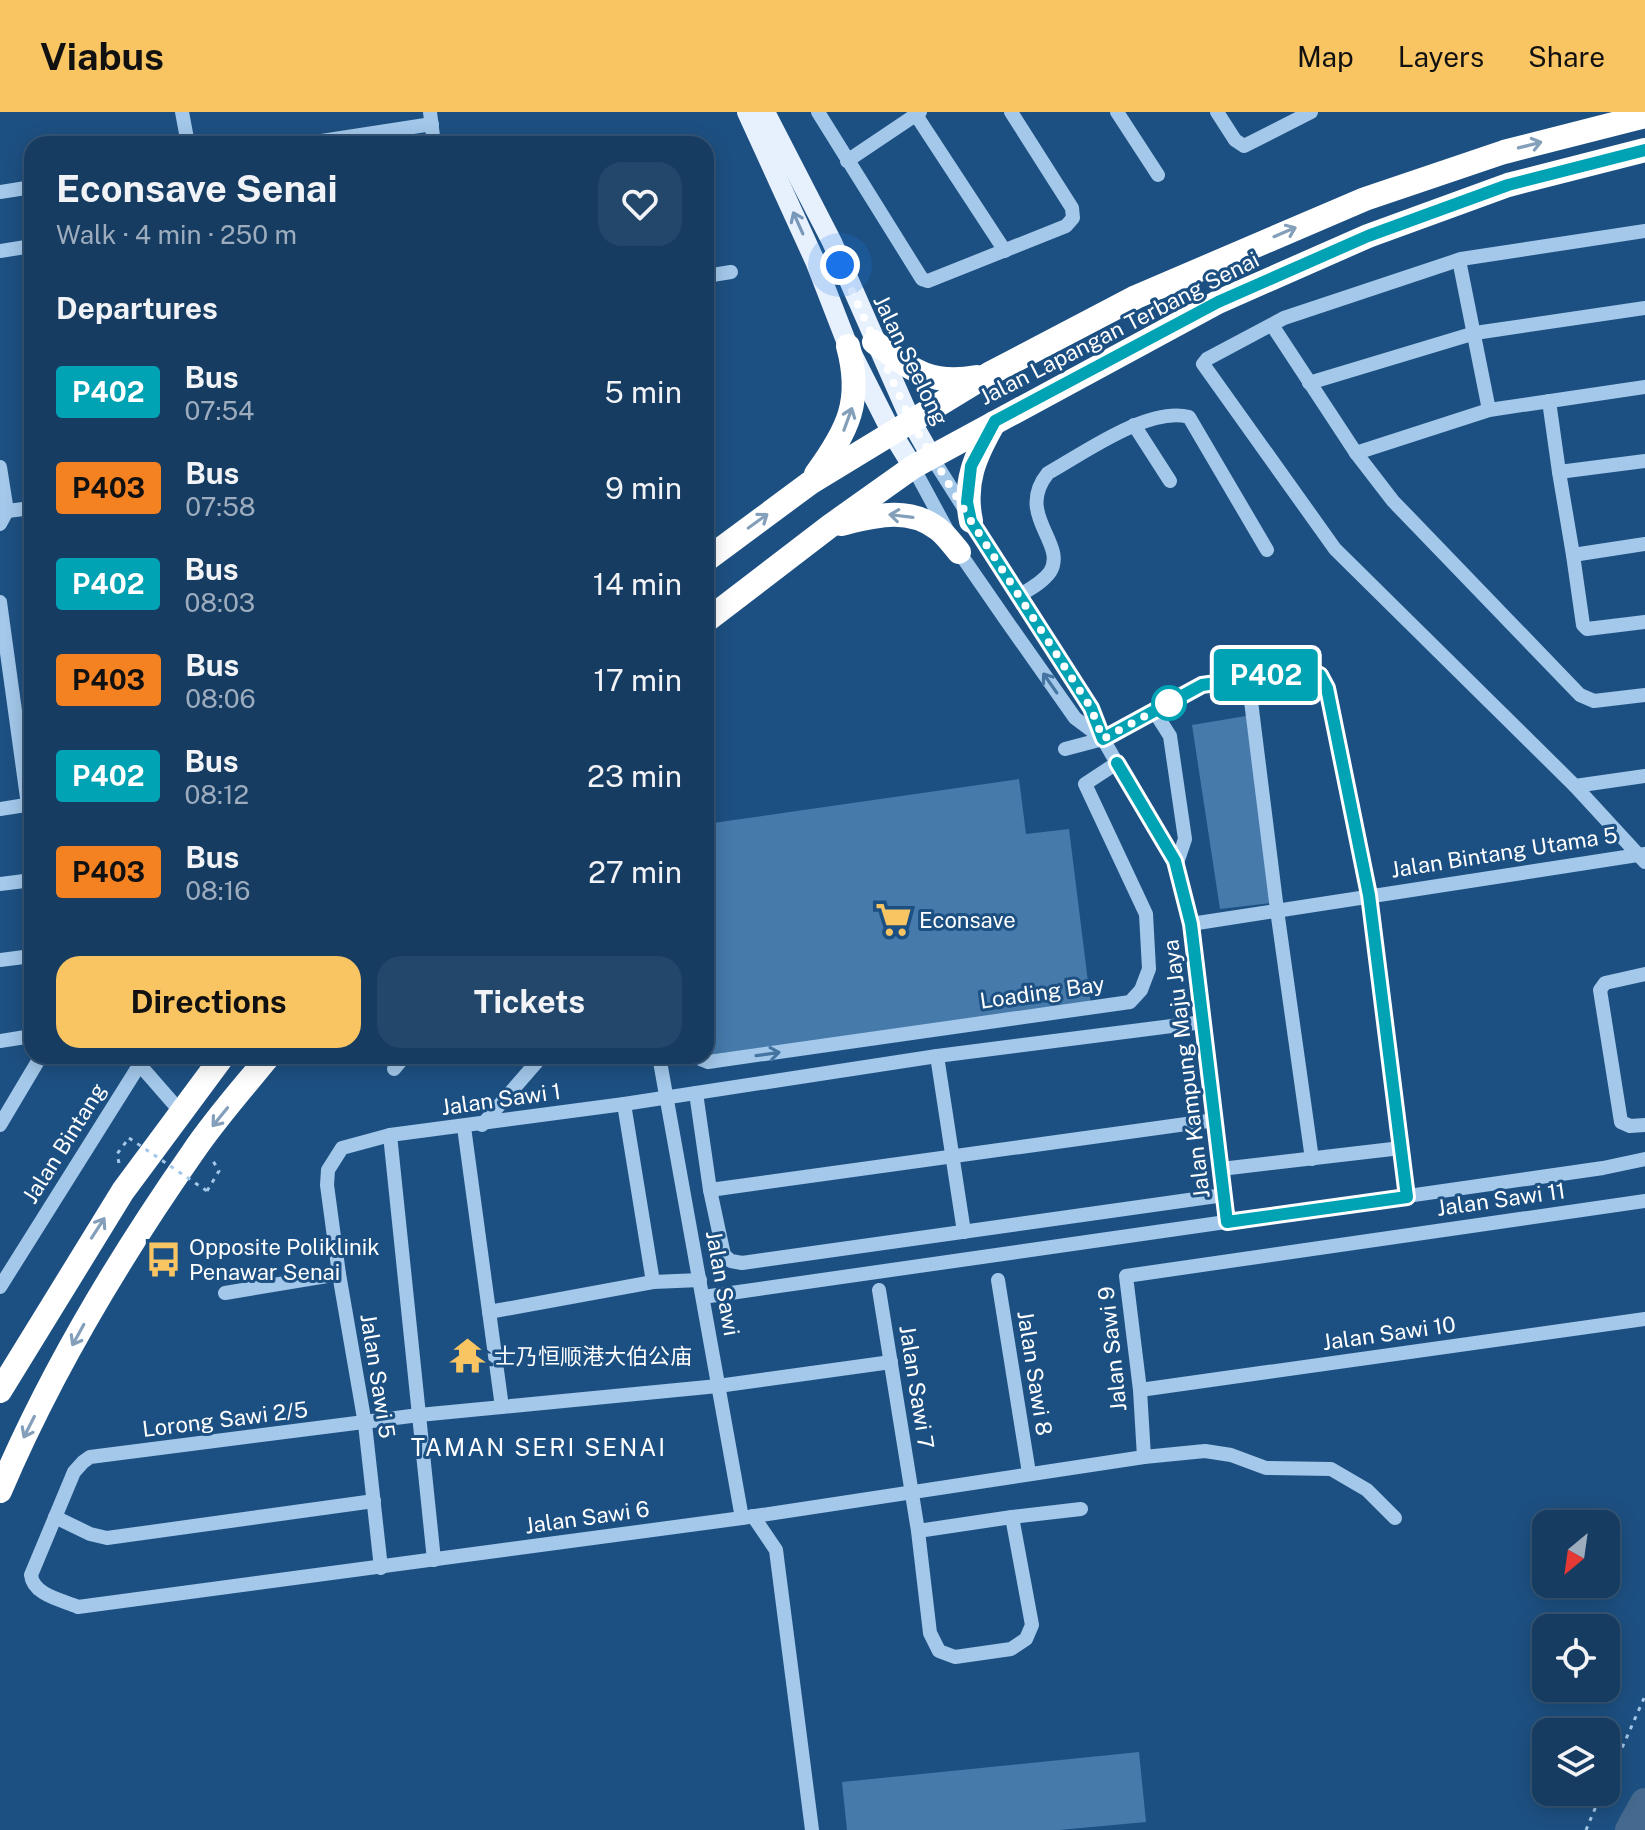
<!DOCTYPE html>
<html lang="en">
<head>
<meta charset="utf-8">
<style>
	body { margin:0; font-family:"Public Sans","Noto Sans SC",sans-serif; background:#23476b; color:#f1f3f6; height:100vh; display:flex; flex-direction:column; font-size:30px; white-space:nowrap }
	* { box-sizing:border-box; margin:0 }
	p { font-size:26px; color:#9eadbe }
	.icon { flex:none; width:44px; height:44px; fill:none; stroke:currentColor; stroke-width:2; stroke-linecap:round; stroke-linejoin:round }
	.map { position:relative; flex:1; overflow:hidden }
	.sheet { position:absolute; left:24px; top:24px; width:690px; height:928px; display:flex; flex-direction:column; background:#163c62; border-radius:24px; box-shadow:0 4px 20px #0003,0 0 0 2px #355677 }
	.sheet>* { flex:none }
	.badge { padding:0 16px; border-radius:6px; font-size:28px; line-height:52px }
	.needle { width:52px; rotate:209deg }
	.buttons { position:absolute; left:1532px; top:1398px; display:grid; gap:16px }
	.buttons a { display:grid; place-items:center; width:88px; height:88px; border-radius:16px; background:#163c62; box-shadow:0 4px 20px #0003,0 0 0 2px #355677; font-size:40px }
	.you { position:absolute; width:40px; height:40px; margin:-20px; border:6px solid #fff; border-radius:50%; background:#1a73e8; box-shadow:0 0 0 12px #1a73e833 }
	.map>.badge { position:absolute; translate:-50% -50%; box-shadow:0 0 0 4px #fff }
	h2 { padding:0 32px; font-size:30px; line-height:72px }
	.round { display:grid; place-items:center; flex:none; width:84px; height:84px; border-radius:24px; background:#23476b }
	.overview { display:flex; align-items:center; justify-content:space-between; height:136px; padding:0 32px }
	h1 { font-size:38px; font-weight:700; line-height:60px }
	.cta { display:flex; gap:16px; margin-top:auto; padding:16px 32px }
	.cta a { flex:1; height:92px; border-radius:24px; background:#f9c462; color:#111; font-size:32px; font-weight:700; line-height:92px; text-align:center }
	.cta a+a { background:#23476b; color:#f1f3f6 }
	ul { padding:0; list-style:none }
	li { display:flex; align-items:center; gap:24px; height:96px; padding:0 32px }
	li div { flex:1 }
	li b { display:block; font-size:30px }
	li em { font-style:normal }
	li .badge { min-width:88px; font-weight:700; text-align:center }
	header { display:flex; align-items:center; gap:48px; box-sizing:border-box; height:112px; padding:0 40px; background:#f9c462; color:#111 }
	header strong { font-size:38px }
	nav { display:flex; gap:44px; margin-inline-start:auto; font-size:28px }
	.map>svg:first-child { display:block }
	.lines { fill:none; stroke-linecap:round; stroke-linejoin:round }
	.river { stroke:#466a8f; stroke-width:30 }
	.building { fill:#467aab }
	.path { stroke:#a3c8ea; stroke-width:3; stroke-dasharray:4 6; stroke-linecap:butt }
	.minor { stroke:#a3c8ea; stroke-width:14 }
	.major { stroke:#e7f1fe; stroke-width:20 }
	.highway { stroke:#fff; stroke-width:24 }
	.path-bridge { stroke:#a3c8ea; stroke-width:3; stroke-dasharray:4 6; stroke-linecap:butt }
	.oneway { stroke:#839fba }
	.oneway2 { stroke:#7898ba }
	.oneway3 { stroke:#4574a1 }
	.line-casing { stroke:#fff; stroke-width:18 }
	.line { stroke:#00a3b4; stroke-width:12 }
	.walk { stroke:#fff; stroke-width:8; stroke-dasharray:0 14.4 }
	.stop-dot { fill:#fff; stroke:#00a3b4; stroke-width:4 }
	.labels { text-anchor:middle; dominant-baseline:central; stroke-width:6; stroke-linejoin:round; paint-order:stroke }
	.street-label { font-size:22px; fill:#fff; stroke:#1d5082 }
	.poi-label { font-size:22px; fill:#fff; stroke:#1d5082; text-anchor:start }
	.neighbourhood-label { font-size:24px; letter-spacing:2px; fill:#fff; stroke:#1d5082 }
</style>
</head>
<body>
<header>
<strong>Viabus</strong>
<nav><a>Map</a><a>Layers</a><a>Share</a></nav>
</header>
<div class="map">
<svg width="1645" height="1718" viewBox="0 0 1645 1718">
	<rect width="100%" height="100%" fill="#1d5082"/>
	<g class="lines">
		<polyline class="river" points="1630,1718 1645,1691"/>
	</g>
	<g class="building">
		<polygon points="1246,604 1271,791 1220,797 1192,613"/>
		<polygon points="1019,667 1026,722 1069,717 1091,894 706,943 706,712"/>
		<polygon points="1139,1640 1146,1710 1059,1718 847,1718 842,1670"/>
	</g>
	<g class="lines">
		<g class="path">
			<polyline points="119,1051 117,1042 129,1026"/>
			<polyline points="207,1079 219,1059 213,1049"/>
			<polyline points="1606,1672 1645,1584"/>
			<polyline points="1586,1718 1602,1680"/>
		</g>
		<g class="minor">
			<polyline points="182,0 188,32"/>
			<polyline points="430,0 434,32"/>
			<polyline points="818,0 922,167 928,169 1066,114 1073,106 1072,96 1011,0"/>
			<polyline points="914,0 1005,139"/>
			<polyline points="1117,0 1158,63"/>
			<polyline points="1217,0 1235,28 1244,34 1311,0"/>
			<polyline points="302,32 432,12"/>
			<polyline points="847,49 920,0"/>
			<polyline points="0,80 32,75"/>
			<polyline points="1645,119 1461,147 1284,206 1207,247 1203,252 1335,437 1575,674 1645,750"/>
			<polyline points="0,139 32,134"/>
			<polyline points="1459,148 1489,298"/>
			<polyline points="706,164 731,160"/>
			<polyline points="1272,213 1356,341 1393,389 1580,583 1594,589 1645,583"/>
			<polyline points="1309,271 1475,221 1645,196"/>
			<polyline points="1549,289 1559,360 1645,349"/>
			<polyline points="1134,313 1170,369"/>
			<polyline points="1356,341 1489,298 1645,275"/>
			<polyline points="931,344 1091,596 1103,627 1176,754 1191,812 1227,1110"/>
			<polyline points="0,355 7,399 0,412"/>
			<polyline points="913,355 959,440 1006,508 1075,606 1103,627"/>
			<polyline points="1559,360 1573,443"/>
			<polyline points="7,399 32,396"/>
			<polyline points="1645,432 1573,443 1583,513 1587,517 1645,510"/>
			<path d="M1020 483C1030 477 1043 470 1050 460 1068 431 1014 403 1048 361 1084 341 1149 294 1189 305L1267 438"/>
			<polyline points="0,490 32,722"/>
			<polyline points="1248,565 1277,798 1312,1047"/>
			<polyline points="1154,599 1170,624 1185,727 1176,754"/>
			<polyline points="1065,637 1103,627 1202,573 1306,558 1320,563 1327,576 1369,783 1407,1085"/>
			<polyline points="1575,674 1645,664"/>
			<polyline points="0,697 32,692"/>
			<polyline points="0,772 32,768"/>
			<polyline points="1191,812 1645,742"/>
			<polyline points="0,848 32,844"/>
			<polyline points="1645,862 1605,871 1600,878 1621,1010 1630,1014 1645,1013"/>
			<polyline points="0,929 32,924"/>
			<polyline points="132,944 180,999"/>
			<polyline points="659,944 742,1406"/>
			<polyline points="693,944 708,950 1130,890 1141,878 1149,857 1146,802 1085,672 1117,651"/>
			<polyline points="937,944 964,1120"/>
			<polyline points="394,957 405,944"/>
			<polyline points="696,981 710,1078 724,1143 731,1149 742,1151 1224,1083"/>
			<polyline points="624,992 653,1170 700,1168"/>
			<polyline points="0,1013 41,944"/>
			<polyline points="482,1013 542,944"/>
			<polyline points="464,1015 502,1295"/>
			<polyline points="390,1023 434,1448"/>
			<polyline points="1221,1057 1401,1036"/>
			<polyline points="710,1078 1215,1008"/>
			<polyline points="998,1168 1029,1361"/>
			<polyline points="0,1175 145,944"/>
			<polyline points="879,1178 918,1419 930,1521 939,1539 955,1545 1011,1537 1026,1527 1032,1513 1012,1405 918,1419"/>
			<polyline points="225,1181 339,1162"/>
			<polyline points="703,1185 1603,1056 1645,1047"/>
			<polyline points="489,1200 653,1170"/>
			<path d="M891 1250 718 1274 419 1303 90 1345 83 1350 74 1360 31 1463C33 1483 62 1488 78 1495L742 1406 1144 1345 1205 1339 1231 1343 1266 1356 1331 1357 1367 1378 1395 1406"/>
			<polyline points="1140,1278 1645,1207"/>
			<polyline points="1144,1345 1140,1278 1126,1164 1645,1089"/>
			<polyline points="753,1404 776,1438 812,1718"/>
			<polyline points="55,1405 90,1422 107,1426 374,1389"/>
			<polyline points="1012,1405 1081,1397"/>
			<polyline points="381,1456 365,1312 339,1162 327,1073 328,1058 342,1036 390,1023 624,992 937,944 1203,910"/>
		</g>
		<g class="major">
			<polyline points="747,0 815,149 848,234 892,321 913,355"/>
			<polyline points="765,0 832,130 911,309 931,344"/>
		</g>
		<g class="highway">
			<path d="M874 230C911 257 929 274 977 265"/>
			<path d="M816 362C848 318 863 289 848 234"/>
			<path d="M971 409C963 371 975 344 994 311"/>
			<path d="M841 412C874 404 908 394 938 417 946 423 953 433 959 440"/>
			<polyline points="706,448 810,371 989,262 1136,185 1365,87 1504,40 1645,4"/>
			<polyline points="706,509 830,414 913,355 1218,190 1368,124 1508,73 1645,38"/>
			<polyline points="0,1279 123,1079 223,944"/>
			<path d="M0 1379C51 1259 119 1146 193 1040 216 1006 243 976 269 944"/>
		</g>
		<polyline class="path-bridge" points="129,1026 207,1079"/>
	</g>
	<defs><path id="oneway-shaft" d="M-6 0H5M1.5-3L5.5 0L1.5 3" fill="none" stroke-width="1.6" stroke-linecap="round" stroke-linejoin="round" transform="scale(2)"/></defs>
	<g class="oneway">
		<use href="#oneway-shaft" transform="translate(1530 33) rotate(-14)"/>
		<use href="#oneway-shaft" transform="translate(1285 120) rotate(-23)"/>
		<use href="#oneway-shaft" transform="translate(848 307) rotate(-70)"/>
		<use href="#oneway-shaft" transform="translate(901 404) rotate(-173)"/>
		<use href="#oneway-shaft" transform="translate(758 409) rotate(-36)"/>
		<use href="#oneway-shaft" transform="translate(220 1005) rotate(129)"/>
		<use href="#oneway-shaft" transform="translate(98 1116) rotate(-57)"/>
		<use href="#oneway-shaft" transform="translate(78 1223) rotate(119)"/>
		<use href="#oneway-shaft" transform="translate(29 1315) rotate(117)"/>
	</g>
	<use class="oneway2" href="#oneway-shaft" transform="translate(798 111) rotate(-114)"/>
	<g class="oneway3">
		<use href="#oneway-shaft" transform="translate(1050 571) rotate(-125)"/>
		<use href="#oneway-shaft" transform="translate(768 942) rotate(-8)"/>
	</g>
	<g class="lines">
		<defs>
			<polyline id="line" points="1117,651 1175,749 1191,812 1227,1110 1407,1085 1369,783 1327,576 1320,563 1306,558 1202,573 1103,627 1091,596 971,409 967,390 971,354 995,309 1218,190 1368,124 1508,73 1645,38"/>
		</defs>
		<use href="#line" class="line-casing"/>
		<use href="#line" class="line"/>
		<polyline class="walk" points="840,153 911,309 971,409 1091,596 1103,627 1178,586 1169,591"/>
	</g>
	<defs>
		<symbol id="supermarket-bare" viewBox="-9 -9 18 18"><path d="M-6-5.5h2.5l.6 2H6L4.5 2H-2.5L-4.4-4H-6ZM-1.5 3.2a1.3 1.3 0 1 0 .1 0ZM3 3.2a1.3 1.3 0 1 0 .1 0Z" fill="#f9c462" stroke="#1d5082" stroke-width="2.5" paint-order="stroke"/></symbol>
		<symbol id="bus-bare" viewBox="-9 -9 18 18"><path d="M-5-6H5V4H4V6H2V4H-2V6H-4V4H-5ZM-3.5-4V0h7V-4ZM-3.5 1.2v1.5H-2V1.2ZM2 1.2v1.5H3.5V1.2Z" fill="#f9c462" stroke="#1d5082" stroke-width="2.5" paint-order="stroke"/></symbol>
		<symbol id="temple-bare" viewBox="-9 -9 18 18"><path d="M0-6L5-2H3V0L6.5 2.5H4V6H1.5V3h-3V6H-4V2.5H-6.5L-3 0V-2H-5Z" fill="#f9c462" stroke="#1d5082" stroke-width="2.5" paint-order="stroke"/></symbol>
	</defs>
	<g fill-rule="evenodd">
		<use href="#supermarket-bare" x="868" y="782" width="51" height="51"/>
		<use href="#bus-bare" x="138" y="1122" width="51" height="51"/>
		<use href="#temple-bare" x="442" y="1218" width="51" height="51"/>
	</g>
	<circle class="stop-dot" cx="1169" cy="591" r="16"/>
	<g class="labels">
		<g class="street-label">
			<text transform="translate(1119 216) rotate(-27)">Jalan Lapangan Terbang Senai</text>
			<text transform="translate(911 248) rotate(64)">Jalan Seelong</text>
			<text transform="translate(1504 740) rotate(-9)">Jalan Bintang Utama 5</text>
			<text transform="translate(1042 880) rotate(-8)">Loading Bay</text>
			<text transform="translate(1186 957) rotate(-97)">Jalan Kampung Maju Jaya</text>
			<text transform="translate(501 987) rotate(-8)">Jalan Sawi 1</text>
			<text transform="translate(64 1031) rotate(-58)">Jalan Bintang</text>
			<text transform="translate(1501 1087) rotate(-8)">Jalan Sawi 11</text>
			<text transform="translate(723 1171) rotate(80)">Jalan Sawi</text>
			<text transform="translate(1389 1221) rotate(-8)">Jalan Sawi 10</text>
			<text transform="translate(1112 1237) rotate(-96)">Jalan Sawi 9</text>
			<text transform="translate(1035 1261) rotate(81)">Jalan Sawi 8</text>
			<text transform="translate(378 1264) rotate(81)">Jalan Sawi 5</text>
			<text transform="translate(917 1275) rotate(81)">Jalan Sawi 7</text>
			<text transform="translate(225 1307) rotate(-7)">Lorong Sawi 2/5</text>
			<text transform="translate(587 1405) rotate(-8)">Jalan Sawi 6</text>
		</g>
		<g class="poi-label">
			<text x="919" y="808">Econsave</text>
			<text x="189" y="1135">Opposite Poliklinik<tspan x="189" dy="25">Penawar Senai</tspan></text>
			<text x="494" y="1244">士乃恒顺港大伯公庙</text>
		</g>
		<g class="neighbourhood-label">
			<text x="539" y="1335">TAMAN SERI SENAI</text>
		</g>
	</g>
</svg>
<div class="buttons">
<a><svg class="needle" viewBox="-14 -14 28 28"><path d="M0-13l5 13h-10z" fill="#e53935"/><path d="M0 13l5-13h-10z" fill="#9eadbe"/></svg></a>
<a><svg class="icon" aria-label="locate" viewBox="0 0 24 24"><circle cx="12" cy="12" r="6"/><path d="M12 2v4M12 18v4M2 12h4M18 12h4"/></svg></a>
<a><svg class="icon" aria-label="layers" viewBox="0 0 24 24"><path d="M12 4l9 5-9 5-9-5zM3 14l9 5 9-5"/></svg></a>
</div>
<div class="you" style="left:840px;top:153px"></div>
<b class="badge" style="left:1266px;top:563px;background:#00a3b4;color:#fff">P402</b>
<section class="sheet">
<div class="overview"><div><h1>Econsave Senai</h1><p>Walk · 4 min · 250 m</p></div><a class="round"><svg class="icon" aria-label="heart" viewBox="0 0 24 24"><path d="M12 20l-8-8c-3-5 5-10 8-4 3-6 11-1 8 4z"/></svg></a></div>
<h2>Departures</h2>
<ul>
<li><span class="badge" style="background:#00a3b4;color:#fff">P402</span><div><b>Bus</b><p>07:54</p></div><em>5 min</em></li>
<li><span class="badge" style="background:#f58220;color:#111">P403</span><div><b>Bus</b><p>07:58</p></div><em>9 min</em></li>
<li><span class="badge" style="background:#00a3b4;color:#fff">P402</span><div><b>Bus</b><p>08:03</p></div><em>14 min</em></li>
<li><span class="badge" style="background:#f58220;color:#111">P403</span><div><b>Bus</b><p>08:06</p></div><em>17 min</em></li>
<li><span class="badge" style="background:#00a3b4;color:#fff">P402</span><div><b>Bus</b><p>08:12</p></div><em>23 min</em></li>
<li><span class="badge" style="background:#f58220;color:#111">P403</span><div><b>Bus</b><p>08:16</p></div><em>27 min</em></li>
</ul>
<div class="cta"><a>Directions</a><a>Tickets</a></div>
</section>
</div>
</body>
</html>
